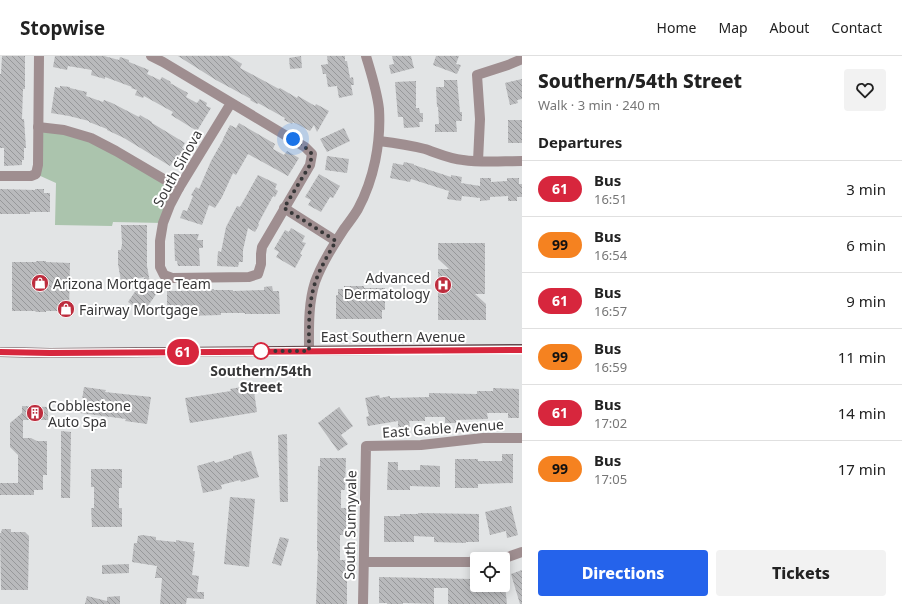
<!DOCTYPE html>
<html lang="en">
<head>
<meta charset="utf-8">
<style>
	body { margin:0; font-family:"Noto Sans",sans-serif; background:#f2f2f2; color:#222; height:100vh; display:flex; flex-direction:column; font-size:15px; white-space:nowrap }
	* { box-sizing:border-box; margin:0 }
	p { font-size:13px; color:#767676 }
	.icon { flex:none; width:22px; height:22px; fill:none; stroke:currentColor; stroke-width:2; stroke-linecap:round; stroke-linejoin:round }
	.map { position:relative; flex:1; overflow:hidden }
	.details { display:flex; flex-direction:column; background:#fff; width:380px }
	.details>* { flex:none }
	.badge { padding:0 8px; border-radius:13px; font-size:14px; line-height:26px }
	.fabs { position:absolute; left:470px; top:496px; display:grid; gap:8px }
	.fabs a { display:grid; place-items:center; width:40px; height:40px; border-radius:4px; background:#fff; box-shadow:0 2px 10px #0003; font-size:20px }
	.you { position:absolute; width:20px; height:20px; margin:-10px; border:3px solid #fff; border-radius:50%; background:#1a73e8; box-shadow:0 0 0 6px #1a73e833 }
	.map>.badge { position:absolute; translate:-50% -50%; box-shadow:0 0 0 2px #fff }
	h2 { padding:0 16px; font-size:15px; line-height:36px }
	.round { display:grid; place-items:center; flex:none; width:42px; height:42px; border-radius:4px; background:#f2f2f2 }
	.head { display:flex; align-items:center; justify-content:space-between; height:68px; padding:0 16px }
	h1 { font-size:19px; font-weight:800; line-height:30px }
	.cta { display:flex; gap:8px; margin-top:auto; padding:8px 16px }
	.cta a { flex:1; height:46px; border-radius:4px; background:#2563eb; color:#fff; font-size:16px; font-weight:800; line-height:46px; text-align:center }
	.cta a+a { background:#f2f2f2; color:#222 }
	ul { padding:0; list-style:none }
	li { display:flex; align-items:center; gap:12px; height:56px; padding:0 16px; border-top:1px solid #e0e0e0 }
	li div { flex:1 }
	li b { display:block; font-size:15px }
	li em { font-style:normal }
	li .badge { min-width:44px; font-weight:700; text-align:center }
	header { display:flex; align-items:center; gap:24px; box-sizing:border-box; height:56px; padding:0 20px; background:#fff; border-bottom:1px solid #e0e0e0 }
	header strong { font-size:19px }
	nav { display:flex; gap:22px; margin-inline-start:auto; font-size:14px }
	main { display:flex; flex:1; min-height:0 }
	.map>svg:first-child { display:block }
	.park { fill:#abc4ad }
	.building { fill:url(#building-back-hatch) }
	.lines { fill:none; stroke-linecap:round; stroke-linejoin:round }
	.minor { stroke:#9f8e90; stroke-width:10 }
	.major { stroke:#64484c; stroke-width:10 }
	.line-casing { stroke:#fff; stroke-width:9 }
	.line { stroke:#d7263d; stroke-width:6 }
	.walk { stroke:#373738; stroke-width:4; stroke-dasharray:0 7.2 }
	.stop-dot { fill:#fff; stroke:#d7263d; stroke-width:2 }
	.labels { text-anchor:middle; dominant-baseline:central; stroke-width:4; stroke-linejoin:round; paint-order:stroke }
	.street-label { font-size:14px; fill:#373738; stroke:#fff }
	.poi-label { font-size:14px; fill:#373738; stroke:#fff; text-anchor:start }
	.stop-label { font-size:14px; font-weight:bold; fill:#373738; stroke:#fff }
</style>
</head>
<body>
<header>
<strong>Stopwise</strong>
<nav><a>Home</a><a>Map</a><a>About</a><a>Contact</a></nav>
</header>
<main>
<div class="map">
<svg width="522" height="548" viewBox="0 0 522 548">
	<defs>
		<pattern id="building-back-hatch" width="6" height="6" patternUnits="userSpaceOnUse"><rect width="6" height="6" fill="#b9babc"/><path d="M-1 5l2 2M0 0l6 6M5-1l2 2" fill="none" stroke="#97989a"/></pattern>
	</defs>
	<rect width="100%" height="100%" fill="#e2e4e5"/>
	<polygon class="park" points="38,71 91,82 179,132 163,167 113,166 112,170 55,169 56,127 36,118"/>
	<g class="building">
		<polygon points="2,0 25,0 25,33 23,33 22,63 24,63 26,92 24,92 24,104 22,104 22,109 4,110 4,92 0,92 0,18 1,18"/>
		<polygon points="55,0 104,0 119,4 120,1 129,4 129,6 149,14 147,18 160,24 162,21 171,26 170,27 188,37 186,41 197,47 200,43 207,47 206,50 211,52 197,75 171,59 173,56 144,40 143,42 135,39 137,34 131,32 132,31 105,21 105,23 91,19 92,14 68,10 67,14 53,11"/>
		<polygon points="178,0 229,0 242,8 240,12 257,21 279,33 280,32 297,42 298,40 315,50 316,48 329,55 317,76 314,69 310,75 293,66 292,68 284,64 285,62 258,47 257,48 250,44 251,43 216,24"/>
		<polygon points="301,0 302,12 290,13 289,2"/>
		<polygon points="327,0 345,0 345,5 347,5 350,22 353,21 354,29 351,29 353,39 339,42 337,30 328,31 326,18 323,18 321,9 328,8"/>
		<polygon points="392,0 411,0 414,12 391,18 389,9 394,8"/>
		<polygon points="436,0 459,0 456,8 461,9 457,18 433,9"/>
		<polygon points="522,23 522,43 517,44 518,47 510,49 505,27"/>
		<polygon points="444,24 457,24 460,56 462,56 462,65 456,65 457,76 435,76 435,68 439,68 438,51 437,51 436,31 444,31"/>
		<polygon points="416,25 416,52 419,52 420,57 423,57 423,66 419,66 420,71 404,72 403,61 398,61 395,26"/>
		<polygon points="60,30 70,31 70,32 87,36 86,40 103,46 104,44 112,47 139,61 140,59 152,66 152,67 185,87 182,92 186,94 177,110 172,107 170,110 124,82 107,74 107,73 89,66 89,65 69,60 51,57 55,31 60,32"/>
		<rect x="508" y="64" width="14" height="23"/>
		<polygon points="239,67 275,88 273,93 284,99 287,95 299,102 288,120 248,98 236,119 233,117 222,141 215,152 209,149 202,169 180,162 183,154 187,155 193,140 191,139 196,131 199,133 211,105 223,84 223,83 230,69 236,72"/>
		<polygon points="344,72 350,85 327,96 320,83"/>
		<polygon points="327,100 349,103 347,117 325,114"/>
		<polygon points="404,106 414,108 414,109 451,121 451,119 462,121 461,127 480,130 480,122 491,122 491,126 507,125 507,122 519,122 519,128 522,128 522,141 517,141 517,145 508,145 508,140 490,141 490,144 480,145 480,142 462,140 461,145 447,143 449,135 411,123 410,126 390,122 393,107 403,109"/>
		<polygon points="319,118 340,130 333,142 330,141 321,156 308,149 311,144 305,141"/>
		<polygon points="258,119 277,128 275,133 278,135 275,141 273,140 258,168 259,169 255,176 248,172 243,194 243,206 239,206 238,211 217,210 218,195 221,196 226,171 237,150 240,151"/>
		<polygon points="0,133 35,134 35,133 44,133 44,137 50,137 50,156 30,156 30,158 0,158"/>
		<polygon points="121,169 147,169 147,210 150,227 159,234 143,257 128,246 145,221 121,225 118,208 118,194 121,194 122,188"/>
		<polygon points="291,172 305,180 302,186 306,187 300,198 302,199 295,212 276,201 279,196 274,193 285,174 289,176"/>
		<polygon points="174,178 199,178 197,184 203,184 203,192 199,192 200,210 178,210 177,205 175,205"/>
		<polygon points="438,187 485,187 485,238 475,238 486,248 486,264 438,264 438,213 449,213 438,203"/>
		<polygon points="36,205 46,205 46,206 70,207 69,255 46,255 46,256 35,256 36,255 12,255 12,206 36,206"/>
		<polygon points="272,230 273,235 279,235 280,258 245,258 245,257 221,257 221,259 185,260 167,258 167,235 185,235 185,234 205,234 205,233 214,233 214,234 233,234 233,235 264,234 264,231"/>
		<polygon points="344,230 364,230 364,232 385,232 385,254 382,254 382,263 336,263 336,239 338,239 338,233 344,233"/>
		<polygon points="253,329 257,356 190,367 185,342 231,335 230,333"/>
		<polygon points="84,331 106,334 105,336 151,341 147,368 125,365 126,363 80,357"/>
		<polygon points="493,332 519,333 519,362 508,362 508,357 487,357 488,363 456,364 456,367 445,367 445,361 425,361 425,365 409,365 410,371 398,371 398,365 368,370 366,361 369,360 365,342 379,339 380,342 390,340 390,342 429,341 429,337 477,338 477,335 493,335"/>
		<polygon points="22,350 48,351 48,364 23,364 23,382 31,382 37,385 47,385 47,419 43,419 43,434 34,434 34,439 0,439 0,427 18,427 18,399 10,391 10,367 22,357"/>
		<polygon points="339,351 353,370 341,379 348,388 338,395 318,367"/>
		<polygon points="61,375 71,376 70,442 61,442"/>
		<polygon points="287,378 288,446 280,446 278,379"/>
		<polygon points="251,395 259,421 241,426 240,424 221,429 222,433 203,437 197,410 214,405 215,407 233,402 233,400"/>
		<polygon points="502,398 513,398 513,427 478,428 478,432 455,432 455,403 478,403 478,405 502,405"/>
		<polygon points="320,402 346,402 345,434 341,434 341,452 347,452 346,479 340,479 340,504 346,504 345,520 347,520 347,548 316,548 318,495 317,495 318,410 320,410"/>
		<polygon points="388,406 398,406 398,414 420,414 420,409 440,410 440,431 410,430 410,434 387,434"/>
		<polygon points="91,413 122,413 122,432 119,432 119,452 122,452 122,471 92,471 91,452 94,452 94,431 91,431"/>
		<polygon points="230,441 255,443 249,511 224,508"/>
		<polygon points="511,450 518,479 507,482 506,475 490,479 485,456"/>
		<polygon points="418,457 479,458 479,486 466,486 466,487 434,486 434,481 414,480 414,486 384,486 384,460 400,460 400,458 418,458"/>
		<polygon points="2,473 11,473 11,476 25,476 29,480 28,534 1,534 0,477 1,477"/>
		<polygon points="142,479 156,481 156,484 176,486 176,484 194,487 193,495 195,495 192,519 199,520 197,536 204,536 204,543 187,542 186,548 160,548 162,522 155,522 157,510 132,506 134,487 137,487 138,480"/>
		<polygon points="280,481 289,483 281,510 272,507"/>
		<polygon points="129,508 129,517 102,518 102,509"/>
		<polygon points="522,514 522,548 520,548 511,518"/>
		<polygon points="379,521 472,523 472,529 505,529 507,548 448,548 448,532 434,532 434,548 403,547 403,548 387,548 387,547 379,547"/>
		<polygon points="87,540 107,545 107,541 120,540 120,548 85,548"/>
	</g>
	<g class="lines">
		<g class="minor">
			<polyline points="151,0 163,6 305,91 312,98 310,109 262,191 261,198 261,208 258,218 249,221 172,222 164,219 160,211 160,185 163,167 170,149 179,132 231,47"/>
			<polyline points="38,71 64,74 91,82 116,95 179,132"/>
			<path d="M379 85C395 87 409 89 425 93 437 97 450 103 463 104 482 107 503 105 522 105"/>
			<polyline points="478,105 480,63 477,19 508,9 522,3"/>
			<polyline points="0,120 31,120 36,118 38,109 39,0"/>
			<polyline points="284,152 336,185"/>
			<path d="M309 295C309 272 308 248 315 226 322 207 333 190 344 173 349 166 354 160 358 153 374 123 381 87 379 53 377 35 371 17 366 0"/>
			<polyline points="497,503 502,503 522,496"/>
			<polyline points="364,506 469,506 477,505"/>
			<polyline points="363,548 366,390 421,389 483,382 522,382"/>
		</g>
		<polyline class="major" points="0,296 50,297 522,293"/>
	</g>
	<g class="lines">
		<defs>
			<polyline id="line" points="0,296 50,297 522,294"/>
		</defs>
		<use href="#line" class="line-casing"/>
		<use href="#line" class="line"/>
		<path class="walk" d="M261 295H309C309 272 308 249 315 227 320 212 328 199 336 185L284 152 310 109 312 98 305 91 293 83"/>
	</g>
	<defs>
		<symbol id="shop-disc" viewBox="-11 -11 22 22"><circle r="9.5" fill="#bd2d3e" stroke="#fff"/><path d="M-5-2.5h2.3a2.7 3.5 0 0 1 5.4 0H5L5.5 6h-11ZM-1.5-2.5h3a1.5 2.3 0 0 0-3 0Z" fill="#fff"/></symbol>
		<symbol id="hospital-disc" viewBox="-11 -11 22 22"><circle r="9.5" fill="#bd2d3e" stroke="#fff"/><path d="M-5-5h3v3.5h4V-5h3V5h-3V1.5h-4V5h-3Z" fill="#fff"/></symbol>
		<symbol id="building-disc" viewBox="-11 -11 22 22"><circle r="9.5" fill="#bd2d3e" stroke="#fff"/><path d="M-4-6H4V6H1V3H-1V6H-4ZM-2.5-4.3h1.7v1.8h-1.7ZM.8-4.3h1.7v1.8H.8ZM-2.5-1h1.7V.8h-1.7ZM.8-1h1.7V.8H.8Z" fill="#fff"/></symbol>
	</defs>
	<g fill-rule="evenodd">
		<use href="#shop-disc" x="30" y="217" width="20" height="20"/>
		<use href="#hospital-disc" x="433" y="219" width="20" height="20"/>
		<use href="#shop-disc" x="56" y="243" width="20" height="20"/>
		<use href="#building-disc" x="25" y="347" width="20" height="20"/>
	</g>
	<circle class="stop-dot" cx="261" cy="295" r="8"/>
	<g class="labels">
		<g class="street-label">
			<text transform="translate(177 112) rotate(-61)">South Sinova</text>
			<text x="393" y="280">East Southern Avenue</text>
			<text transform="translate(443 372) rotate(-4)">East Gable Avenue</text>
			<text transform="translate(350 469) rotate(-89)">South Sunnyvale</text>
		</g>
		<g class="poi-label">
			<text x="430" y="221" text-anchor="end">Advanced<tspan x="430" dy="16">Dermatology</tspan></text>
			<text x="53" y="227">Arizona Mortgage Team</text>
			<text x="79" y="253">Fairway Mortgage</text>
			<text x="48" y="349">Cobblestone<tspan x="48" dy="16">Auto Spa</tspan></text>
		</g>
		<g class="stop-label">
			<text x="261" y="314">Southern/54th<tspan x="261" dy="16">Street</tspan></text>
		</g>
	</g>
</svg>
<div class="fabs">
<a><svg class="icon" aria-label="locate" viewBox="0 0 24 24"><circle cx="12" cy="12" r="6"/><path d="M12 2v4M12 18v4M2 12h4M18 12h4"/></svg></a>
</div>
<div class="you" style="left:293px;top:83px"></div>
<b class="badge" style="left:183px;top:296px;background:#d7263d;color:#fff">61</b>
</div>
<section class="details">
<div class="head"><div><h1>Southern/54th Street</h1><p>Walk · 3 min · 240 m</p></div><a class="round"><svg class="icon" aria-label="heart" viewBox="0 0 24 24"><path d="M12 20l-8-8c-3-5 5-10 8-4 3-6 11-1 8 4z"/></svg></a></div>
<h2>Departures</h2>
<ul>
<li><span class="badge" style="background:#d7263d;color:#fff">61</span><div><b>Bus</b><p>16:51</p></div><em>3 min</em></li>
<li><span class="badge" style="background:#f58220;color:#111">99</span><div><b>Bus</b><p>16:54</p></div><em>6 min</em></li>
<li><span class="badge" style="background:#d7263d;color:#fff">61</span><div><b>Bus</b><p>16:57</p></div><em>9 min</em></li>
<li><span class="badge" style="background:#f58220;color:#111">99</span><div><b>Bus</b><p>16:59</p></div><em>11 min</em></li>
<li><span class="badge" style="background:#d7263d;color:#fff">61</span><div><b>Bus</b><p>17:02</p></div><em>14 min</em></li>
<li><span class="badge" style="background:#f58220;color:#111">99</span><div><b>Bus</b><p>17:05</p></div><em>17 min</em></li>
</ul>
<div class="cta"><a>Directions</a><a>Tickets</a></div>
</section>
</main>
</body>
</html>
